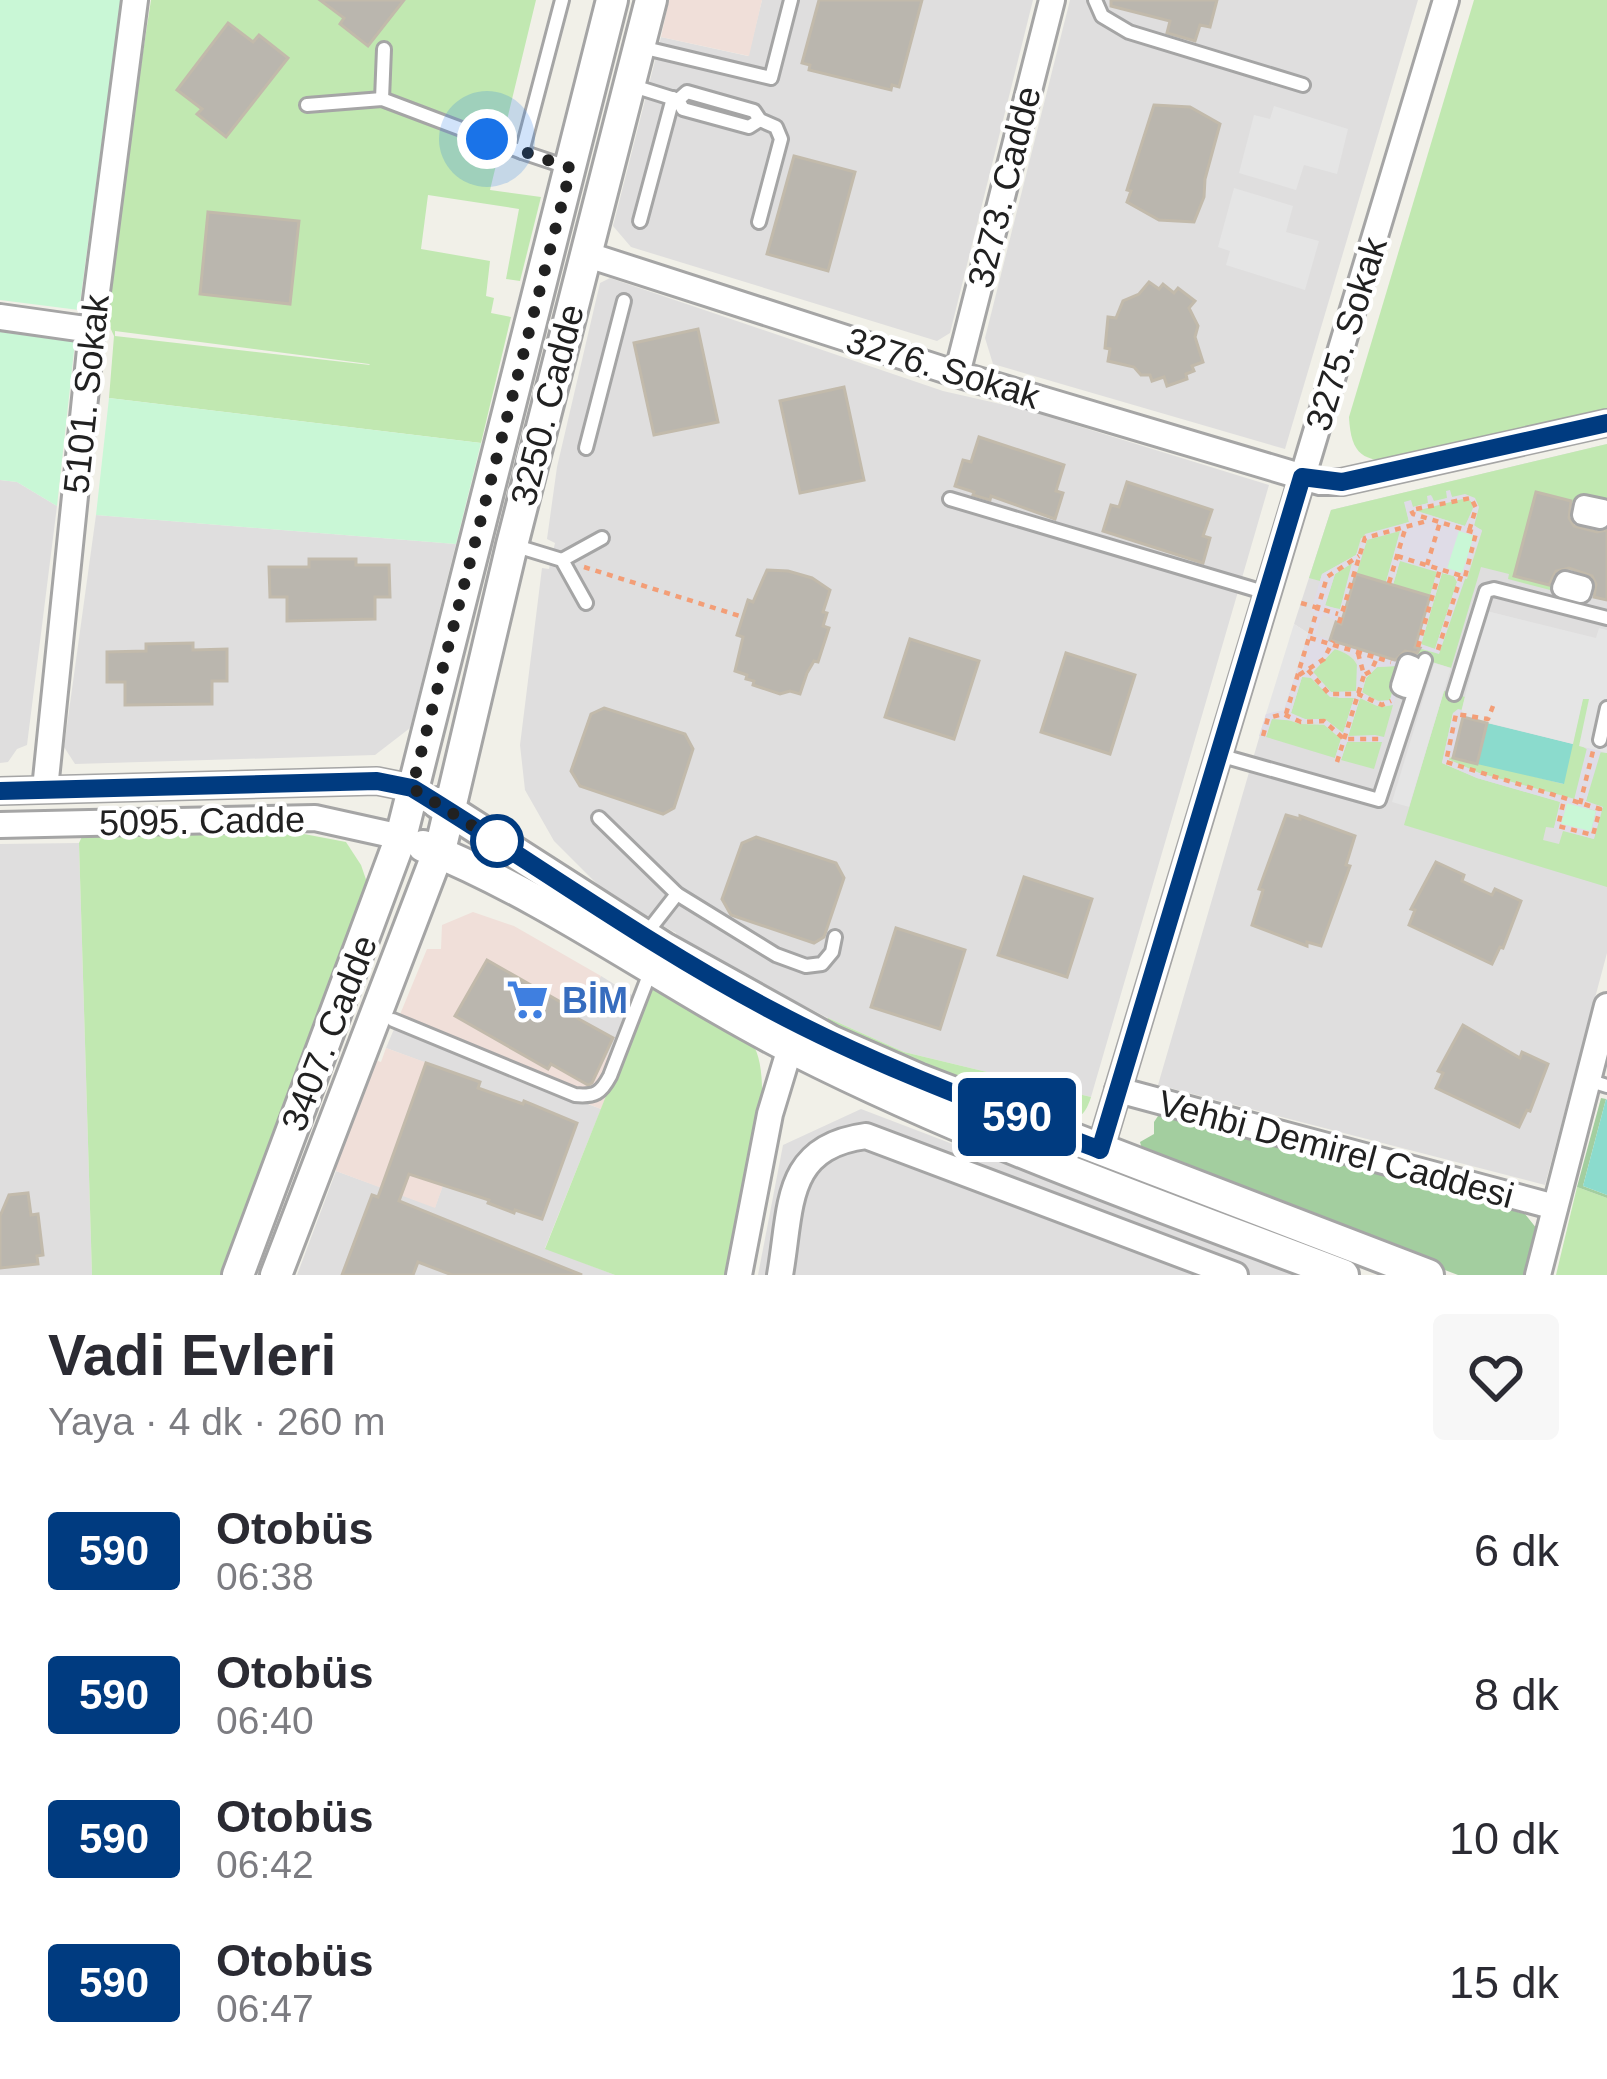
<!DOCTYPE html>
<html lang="tr">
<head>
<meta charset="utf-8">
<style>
	body { margin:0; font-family:Helvetica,sans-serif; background:#f7f7f7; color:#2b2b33; height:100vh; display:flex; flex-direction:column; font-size:45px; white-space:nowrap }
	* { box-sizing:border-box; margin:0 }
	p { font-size:39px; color:#7c7c81 }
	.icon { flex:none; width:66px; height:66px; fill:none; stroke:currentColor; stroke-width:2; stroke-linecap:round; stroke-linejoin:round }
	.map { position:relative; height:1275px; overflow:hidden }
	.sheet { display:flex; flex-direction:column; background:#fff; flex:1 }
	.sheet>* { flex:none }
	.badge { padding:0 24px; border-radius:9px; font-size:42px; line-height:78px }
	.you { position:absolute; width:60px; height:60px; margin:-30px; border:9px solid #fff; border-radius:50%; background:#1a73e8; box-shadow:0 0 0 18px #1a73e833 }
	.map>.badge { position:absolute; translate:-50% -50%; box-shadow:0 0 0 6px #fff }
	.round { display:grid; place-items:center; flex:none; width:126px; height:126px; border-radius:12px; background:#f7f7f7 }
	.summary { display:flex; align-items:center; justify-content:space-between; height:204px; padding:0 48px }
	h1 { font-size:57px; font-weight:700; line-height:90px }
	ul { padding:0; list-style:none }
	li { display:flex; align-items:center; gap:36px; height:144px; padding:0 48px }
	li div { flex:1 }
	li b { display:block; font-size:45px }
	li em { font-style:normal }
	li .badge { min-width:132px; font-weight:700; text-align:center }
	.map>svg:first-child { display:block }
	.residential { fill:#dfdede }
	.commercial { fill:#f0dfd9 }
	.grass { fill:#c1e8b1; fill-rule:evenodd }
	.forest { fill:#a3ce9f }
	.park { fill:#c9f7d6 }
	.pitch { fill:#8bdbcd }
	.parking { fill:#e5e5e5 }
	.plaza { fill:#dfdce7; fill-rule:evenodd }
	.building { fill:#bab6ae; stroke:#c2baab; stroke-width:3 }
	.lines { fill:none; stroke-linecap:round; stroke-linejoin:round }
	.service-casing { stroke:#a5a5a5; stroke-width:18 }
	.pedestrian-casing { stroke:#a5a5a5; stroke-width:24 }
	.minor-casing { stroke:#a5a5a5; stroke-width:30 }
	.tertiary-casing { stroke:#a5a5a5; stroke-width:36 }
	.path { stroke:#f39e77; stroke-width:4.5; stroke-dasharray:6 6; stroke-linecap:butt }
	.service { stroke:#fff; stroke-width:12 }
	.pedestrian { stroke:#fff; stroke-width:18 }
	.minor { stroke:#fff; stroke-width:24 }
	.tertiary { stroke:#fff; stroke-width:30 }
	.line-casing { stroke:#fff; stroke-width:27 }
	.line { stroke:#003b80; stroke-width:18 }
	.walk { stroke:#212121; stroke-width:12; stroke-dasharray:0 21.6 }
	.stop-dot { fill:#fff; stroke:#003b80; stroke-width:6 }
	.labels { text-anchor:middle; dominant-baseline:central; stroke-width:9; stroke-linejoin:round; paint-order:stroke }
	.street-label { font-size:36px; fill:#212121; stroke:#fff }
	.shop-label { font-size:36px; font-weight:bold; fill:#366cbe; stroke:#fff; text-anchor:start }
</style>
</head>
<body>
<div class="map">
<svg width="1607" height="1275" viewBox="0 0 1607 1275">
	<rect width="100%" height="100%" fill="#f1f0e8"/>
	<g class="residential">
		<polygon points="762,0 1033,0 950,333 937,341 631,247 613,226 661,37 748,56"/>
		<polygon points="1070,0 1418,0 1285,449 993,364 985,338"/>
		<polygon points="610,278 943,391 1023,409 1269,485 1091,1097 904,1052 828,1018 678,940 676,933 643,915 637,916 616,903 554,841 525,790 520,745 542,568 549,569 555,543 547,539 557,467 600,283"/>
		<polygon points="1607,444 1607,953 1545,1185 1158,1085 1266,714 1284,710 1308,633 1294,624 1331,510"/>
		<polygon points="0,480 17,482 57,506 27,745 17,749 8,762 0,763"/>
		<polygon points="96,515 456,544 410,728 375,755 75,764 64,747"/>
		<polygon points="79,843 92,1275 0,1275 0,844"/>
		<polygon points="601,976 632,995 617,1039 590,1086 551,1064"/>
		<polygon points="394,1029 601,1109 545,1248 615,1275 297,1275 336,1171 435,1207 480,1083 386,1048"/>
		<polygon points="861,1109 1296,1275 758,1275 783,1145"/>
	</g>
	<g class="commercial">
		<polygon points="669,0 762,0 749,56 661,37"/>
		<polygon points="473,912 514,926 601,976 551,1063 589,1086 617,1039 632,995 644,1001 601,1109 394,1029 427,949 441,949 442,925"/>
		<polygon points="386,1048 480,1082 435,1208 336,1171 335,1164 375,1060 381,1062"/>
	</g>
	<g class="grass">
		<path d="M151 0H536L490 190 541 197 520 281 506 279 519 209 428 195 421 249 490 261 486 296 494 298 491 313 511 317 481 443 109 398 114 336 103 312ZM115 331 369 364 370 365 115 336Z"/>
		<path d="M1474 0H1607V411L1400 462C1363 461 1351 456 1349 417Z"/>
		<polygon points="1607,444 1607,511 1536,493 1514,575 1562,588 1558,592 1508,579 1509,574 1481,567 1451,668 1417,657 1420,648 1439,653 1462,578 1467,579 1482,531 1474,525 1475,498 1452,497 1449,491 1448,498 1433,502 1432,496 1429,503 1413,507 1405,503 1409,522 1361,538 1356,555 1322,574 1320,581 1309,578 1331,510"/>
		<polygon points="1462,499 1471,501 1474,508 1465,526 1414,510"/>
		<polygon points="1401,530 1386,582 1356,574 1367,539"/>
		<polygon points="1400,560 1437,571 1430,596 1393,585"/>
		<polygon points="1354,562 1340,610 1325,605 1335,574"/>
		<polygon points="1442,573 1454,576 1457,582 1435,649 1421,645"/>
		<path d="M1334 649C1357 656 1364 668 1356 692H1331L1313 672Z"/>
		<polygon points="1396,666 1399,670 1390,700 1383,703 1362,693 1366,678 1377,667"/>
		<path d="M1302 677H1310L1339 698H1354L1343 734C1322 713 1310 726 1291 713Z"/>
		<polygon points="1444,691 1465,697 1462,710 1453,713 1442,763 1477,778 1561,802 1554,828 1546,827 1543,840 1559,844 1563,831 1594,839 1586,801 1598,752 1607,753 1607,887 1404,825"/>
		<polygon points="1360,698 1382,707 1393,705 1384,737 1348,737"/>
		<polygon points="1583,698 1590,699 1580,745 1588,750 1575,799 1479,773 1448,759 1454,756 1563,784"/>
		<polygon points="1282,718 1300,724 1327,725 1341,739 1335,758 1266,737 1271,719"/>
		<polygon points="1371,740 1382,742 1374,769 1341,760 1347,742"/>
		<polygon points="231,820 346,842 361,865 370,891 223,1275 92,1275 79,843 86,828"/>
		<path d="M651 983 752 1043C780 1085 742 1222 732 1275H615L545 1249Z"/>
		<path d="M828 1018 904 1052 1091 1097C1086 1113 1080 1120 1063 1122L825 1028Z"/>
		<polygon points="1577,1187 1607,1198 1607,1275 1556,1275"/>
	</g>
	<g class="forest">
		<polygon points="1601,1098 1606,1099 1583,1186 1607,1195 1607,1198 1577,1187"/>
		<polygon points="1160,1113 1525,1214 1537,1229 1527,1275 1458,1275 1161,1162 1142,1149 1140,1142 1154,1134 1154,1122"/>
	</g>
	<g class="park">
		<polygon points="0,0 121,0 79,310 0,300"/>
		<polygon points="0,332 75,342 57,506 17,482 0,480"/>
		<polygon points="109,398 481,443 456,544 96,515"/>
		<polygon points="1458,530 1474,535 1463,573 1447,569"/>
		<polygon points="1567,803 1596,811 1591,832 1561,824"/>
	</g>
	<g class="pitch">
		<polygon points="1487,723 1573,744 1564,784 1477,764"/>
		<polygon points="1606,1099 1607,1100 1607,1195 1583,1186"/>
	</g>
	<g class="parking">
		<polygon points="1274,106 1348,129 1337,174 1304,165 1296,190 1239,173 1254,115 1270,119"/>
		<polygon points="1234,188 1293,206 1286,232 1319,241 1305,290 1226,265 1230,251 1218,247"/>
		<polygon points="1487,611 1596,638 1599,628 1607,630 1607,753 1579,746 1589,699 1583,699 1573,744 1460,716"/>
		<polygon points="1294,624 1308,633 1284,711 1266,714"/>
		<polygon points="1434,663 1451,668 1409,807 1392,802"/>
	</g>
	<g class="plaza">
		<path d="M1450 490 1452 497 1465 494 1475 498 1479 507 1474 526 1482 530 1439 654 1415 647 1437 572 1400 561 1393 585 1386 582 1400 531 1367 540 1341 624 1323 614 1315 635 1406 663 1393 705 1377 706 1360 698 1348 736 1375 735 1384 737 1382 742H1347L1341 760 1335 758 1341 739 1322 723 1272 719 1266 737 1259 736 1266 714 1284 710 1315 613 1311 611 1322 574 1356 555 1365 534 1409 522 1404 502 1411 500 1413 507 1428 503 1427 496 1431 495 1434 501 1447 498 1446 491ZM1462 499 1471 501 1473 508 1465 526 1416 511ZM1459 531 1474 536 1462 573 1447 568ZM1352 563 1340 609 1325 606 1335 574ZM1442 573 1454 576 1457 582 1435 649 1421 644ZM1335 649 1353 655 1357 662 1356 691 1331 692 1313 672ZM1396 666 1399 670 1390 700 1377 701 1362 692 1366 678 1377 667ZM1302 677 1311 678 1330 697 1354 698 1343 733 1325 719H1305L1291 713Z"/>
		<path d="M1458 709 1462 710 1463 717 1458 719 1456 728 1460 729 1454 756H1449V760L1479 773 1574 800 1587 748 1601 751 1586 801 1603 807 1594 839 1554 828 1560 802 1477 778 1442 763 1453 713ZM1567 803 1596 811 1591 831 1561 824Z"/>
	</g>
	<g class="building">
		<polygon points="320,0 404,0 368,46 340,24 344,18"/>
		<polygon points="819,0 922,0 899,87 892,85 891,90 809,70 810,65 802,63"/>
		<polygon points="1111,0 1217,0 1210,27 1200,25 1195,41 1167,33 1170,21 1111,6"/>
		<polygon points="228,23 253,42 259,35 288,58 226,137 197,114 202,109 177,90"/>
		<polygon points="1154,105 1190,107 1220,124 1205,179 1204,197 1194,222 1159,220 1127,202 1131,191 1127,190"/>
		<polygon points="794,156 855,172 828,271 767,254"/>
		<polygon points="208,212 299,221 290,304 200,294"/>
		<polygon points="1149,282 1159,289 1163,284 1174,293 1178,288 1195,301 1189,308 1198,326 1195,337 1203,362 1192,366 1194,371 1186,374 1187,379 1167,386 1164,377 1152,381 1150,375 1141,375 1134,367 1108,361 1110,349 1105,348 1108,317 1116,318 1123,301 1139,294"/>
		<polygon points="698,329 718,422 654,435 634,343"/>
		<polygon points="844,387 864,480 800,493 780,401"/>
		<polygon points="979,437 1064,465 1056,491 1063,493 1055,519 991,496 990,500 973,495 974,492 955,486 963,460 971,462"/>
		<polygon points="1127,482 1212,510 1203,536 1210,538 1203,563 1103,531 1111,505 1119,507"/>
		<polygon points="1536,492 1571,501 1569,518 1574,526 1597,532 1607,530 1607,600 1594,597 1596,584 1592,576 1569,568 1556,571 1549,585 1514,576"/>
		<polygon points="309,559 356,559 356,565 389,565 390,597 375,597 375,619 287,621 287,597 270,597 269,567 309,567"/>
		<polygon points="767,570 788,571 812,578 830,590 823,612 827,613 823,626 829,628 818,662 814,661 807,673 800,694 790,691 780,694 753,685 754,681 746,679 747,675 735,671 743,637 737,635 748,600 753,602"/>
		<polygon points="1356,574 1430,596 1415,647 1420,648 1417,653 1405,651 1395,660 1330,640 1336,622 1341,624"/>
		<polygon points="910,639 979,661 954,739 885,717"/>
		<polygon points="193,643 193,650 227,649 227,681 212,681 212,704 125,705 125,682 107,682 107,652 146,651 146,644"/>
		<polygon points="1066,653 1135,675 1110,754 1041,732"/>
		<polygon points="604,708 685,734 693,749 674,808 663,814 580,786 571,771 591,714"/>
		<polygon points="1463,717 1487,723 1477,764 1453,758"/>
		<polygon points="1286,815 1300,819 1300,816 1355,836 1346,865 1350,866 1321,946 1307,942 1307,946 1252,925 1263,890 1259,889"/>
		<polygon points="756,837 836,863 844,878 824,937 814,943 731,915 722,899 742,843"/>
		<polygon points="1436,862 1464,875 1462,881 1492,895 1495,889 1521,901 1503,948 1500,947 1492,964 1409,925 1415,910 1411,909"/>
		<polygon points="1024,877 1092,899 1067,977 998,955"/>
		<polygon points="896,928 965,950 940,1029 871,1007"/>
		<polygon points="487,960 580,1013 577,1018 613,1038 592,1083 588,1085 551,1064 548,1069 455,1016"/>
		<polygon points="1463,1025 1520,1058 1522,1052 1548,1064 1530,1111 1527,1110 1519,1127 1436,1088 1443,1073 1438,1071"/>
		<polygon points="426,1063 480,1082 478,1088 523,1104 524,1101 577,1123 542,1219 515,1210 514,1213 488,1203 489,1200 409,1174 399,1201 582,1275 452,1275 418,1262 413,1275 342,1275 372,1195 378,1197"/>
		<polygon points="28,1193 31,1215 38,1214 43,1255 37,1256 38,1264 0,1268 0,1216 9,1195"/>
	</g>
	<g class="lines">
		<defs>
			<g id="service">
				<polyline points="562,0 522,152 570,168"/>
				<polyline points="1095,0 1102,16 1129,32 1303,85"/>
				<polyline points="641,47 771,78 791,0"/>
				<polyline points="630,85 678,100 687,92 754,111 760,120 776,127 781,139 759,222"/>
				<polyline points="382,99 384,49"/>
				<polyline points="678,100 683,109 749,127 760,120"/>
				<polyline points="307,105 382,99 522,152"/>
				<polyline points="640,221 673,98"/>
				<polyline points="586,448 624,301"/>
				<polyline points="950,499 1267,593"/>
				<polyline points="513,545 562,560 586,603"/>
				<polyline points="562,560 602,538"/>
				<polyline points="1454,694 1486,591 1494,589 1607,618"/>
				<polyline points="1600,740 1607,708"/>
				<polyline points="1219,755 1379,800 1425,660"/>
				<polyline points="599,818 677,894 776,955 806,966 822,964 832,952 835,937"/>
				<polyline points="645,935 677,894"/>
				<path d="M393 1020 575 1095C595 1097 601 1093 610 1076L651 970"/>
				<polyline points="1588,1080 1607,1086"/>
			</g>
			<g id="pedestrian">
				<polygon points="1584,505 1603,509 1600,519 1582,515"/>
				<polygon points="1565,581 1583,586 1581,593 1562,588"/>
				<polygon points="1408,664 1413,666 1406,688 1401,686"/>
			</g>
			<g id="minor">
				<polyline points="585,254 957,374 1320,482 1342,482 1607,423"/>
				<polyline points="0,317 92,330"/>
				<polyline points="957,374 1052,0"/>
				<polyline points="45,789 92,330 135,0"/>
				<polyline points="0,791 377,781 412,788"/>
				<polyline points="0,825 315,818 401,837"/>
				<polyline points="1118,1090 1555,1207"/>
				<polyline points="1100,1150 1446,0"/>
				<polyline points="739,1275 770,1114 790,1048"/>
				<path d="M780 1275C792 1207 783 1147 866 1136L1235 1275"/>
				<polyline points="1538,1275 1607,1006"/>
			</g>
			<g id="tertiary">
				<polyline points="438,803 664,948 831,1041 918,1079 1428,1275"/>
				<path d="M423 846C556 900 670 987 797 1051 973 1140 1159 1205 1343 1275"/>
				<polyline points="238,1275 401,837 612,0"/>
				<polyline points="276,1275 442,842 512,545 651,0"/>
			</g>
		</defs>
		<use href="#service" class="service-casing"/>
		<use href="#pedestrian" class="pedestrian-casing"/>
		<use href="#minor" class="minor-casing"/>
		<use href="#tertiary" class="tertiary-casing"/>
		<g class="path">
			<polyline points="1397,556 1465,577 1476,533 1413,514 1411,510 1471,498 1476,508 1469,531"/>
			<polyline points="1427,565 1440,522"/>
			<polyline points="584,567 743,617"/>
			<polyline points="1389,583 1406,526"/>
			<polyline points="1301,603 1338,614"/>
			<polyline points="1339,623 1365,538 1427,521"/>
			<polyline points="1310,638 1391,662"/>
			<polyline points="1418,647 1440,569"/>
			<polyline points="1438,650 1461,576"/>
			<polyline points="1358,653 1364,675 1371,671 1377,658"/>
			<polyline points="1308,670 1329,694 1358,694 1382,705 1391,701"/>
			<polyline points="1299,675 1324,659 1333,641"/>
			<polyline points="1493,706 1488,719 1456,714 1446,762 1600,809 1593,835 1558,826 1564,800"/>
			<polyline points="1286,714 1327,577 1359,556"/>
			<polyline points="1263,736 1268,718 1283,714 1301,722 1324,721 1344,739 1381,739"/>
			<polyline points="1337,762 1364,675"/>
			<polyline points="1580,804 1593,751"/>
		</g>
		<use href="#service" class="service"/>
		<use href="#pedestrian" class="pedestrian"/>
		<use href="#minor" class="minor"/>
		<use href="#tertiary" class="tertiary"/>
	</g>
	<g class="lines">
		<defs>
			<path id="line" d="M0 791 377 781 412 788C532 861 646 944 771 1010 876 1066 989 1107 1100 1150L1302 477 1342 482 1607 423"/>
		</defs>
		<use href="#line" class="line-casing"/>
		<use href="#line" class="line"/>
		<polyline class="walk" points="487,139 571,168 412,788 497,841"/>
	</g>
	<defs>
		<symbol id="supermarket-bare" viewBox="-9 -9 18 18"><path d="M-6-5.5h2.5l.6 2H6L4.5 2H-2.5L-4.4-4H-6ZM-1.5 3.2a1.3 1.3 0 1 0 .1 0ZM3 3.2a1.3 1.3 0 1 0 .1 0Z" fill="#3f7fe0" stroke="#fff" stroke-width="2.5" paint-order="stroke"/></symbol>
	</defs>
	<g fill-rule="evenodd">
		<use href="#supermarket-bare" x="498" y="970" width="59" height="59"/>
	</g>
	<circle class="stop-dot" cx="497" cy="841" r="24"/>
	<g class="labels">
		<g class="street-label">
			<text transform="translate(1004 187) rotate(-76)">3273. Cadde</text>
			<text transform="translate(1346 334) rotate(-73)">3275. Sokak</text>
			<text transform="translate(943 368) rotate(17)">3276. Sokak</text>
			<text transform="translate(86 394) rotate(-84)">5101. Sokak</text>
			<text transform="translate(547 405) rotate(-76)">3250. Cadde</text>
			<text transform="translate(202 821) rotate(-1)">5095. Cadde</text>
			<text transform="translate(329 1033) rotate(-69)">3407. Cadde</text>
			<text transform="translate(1336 1149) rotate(15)">Vehbi Demirel Caddesi</text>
		</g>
		<g class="shop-label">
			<text x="562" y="1000">BİM</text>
		</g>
	</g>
</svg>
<div class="you" style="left:487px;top:139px"></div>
<b class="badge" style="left:1017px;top:1117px;background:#003b80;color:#fff">590</b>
</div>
<section class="sheet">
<div class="summary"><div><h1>Vadi Evleri</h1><p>Yaya · 4 dk · 260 m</p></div><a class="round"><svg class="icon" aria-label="heart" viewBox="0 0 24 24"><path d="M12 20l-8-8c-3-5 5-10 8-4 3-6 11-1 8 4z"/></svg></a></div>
<ul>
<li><span class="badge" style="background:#003b80;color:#fff">590</span><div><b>Otobüs</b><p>06:38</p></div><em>6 dk</em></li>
<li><span class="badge" style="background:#003b80;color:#fff">590</span><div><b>Otobüs</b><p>06:40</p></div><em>8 dk</em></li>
<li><span class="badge" style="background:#003b80;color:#fff">590</span><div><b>Otobüs</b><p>06:42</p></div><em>10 dk</em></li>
<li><span class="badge" style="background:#003b80;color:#fff">590</span><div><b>Otobüs</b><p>06:47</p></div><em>15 dk</em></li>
</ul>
</section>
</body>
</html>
